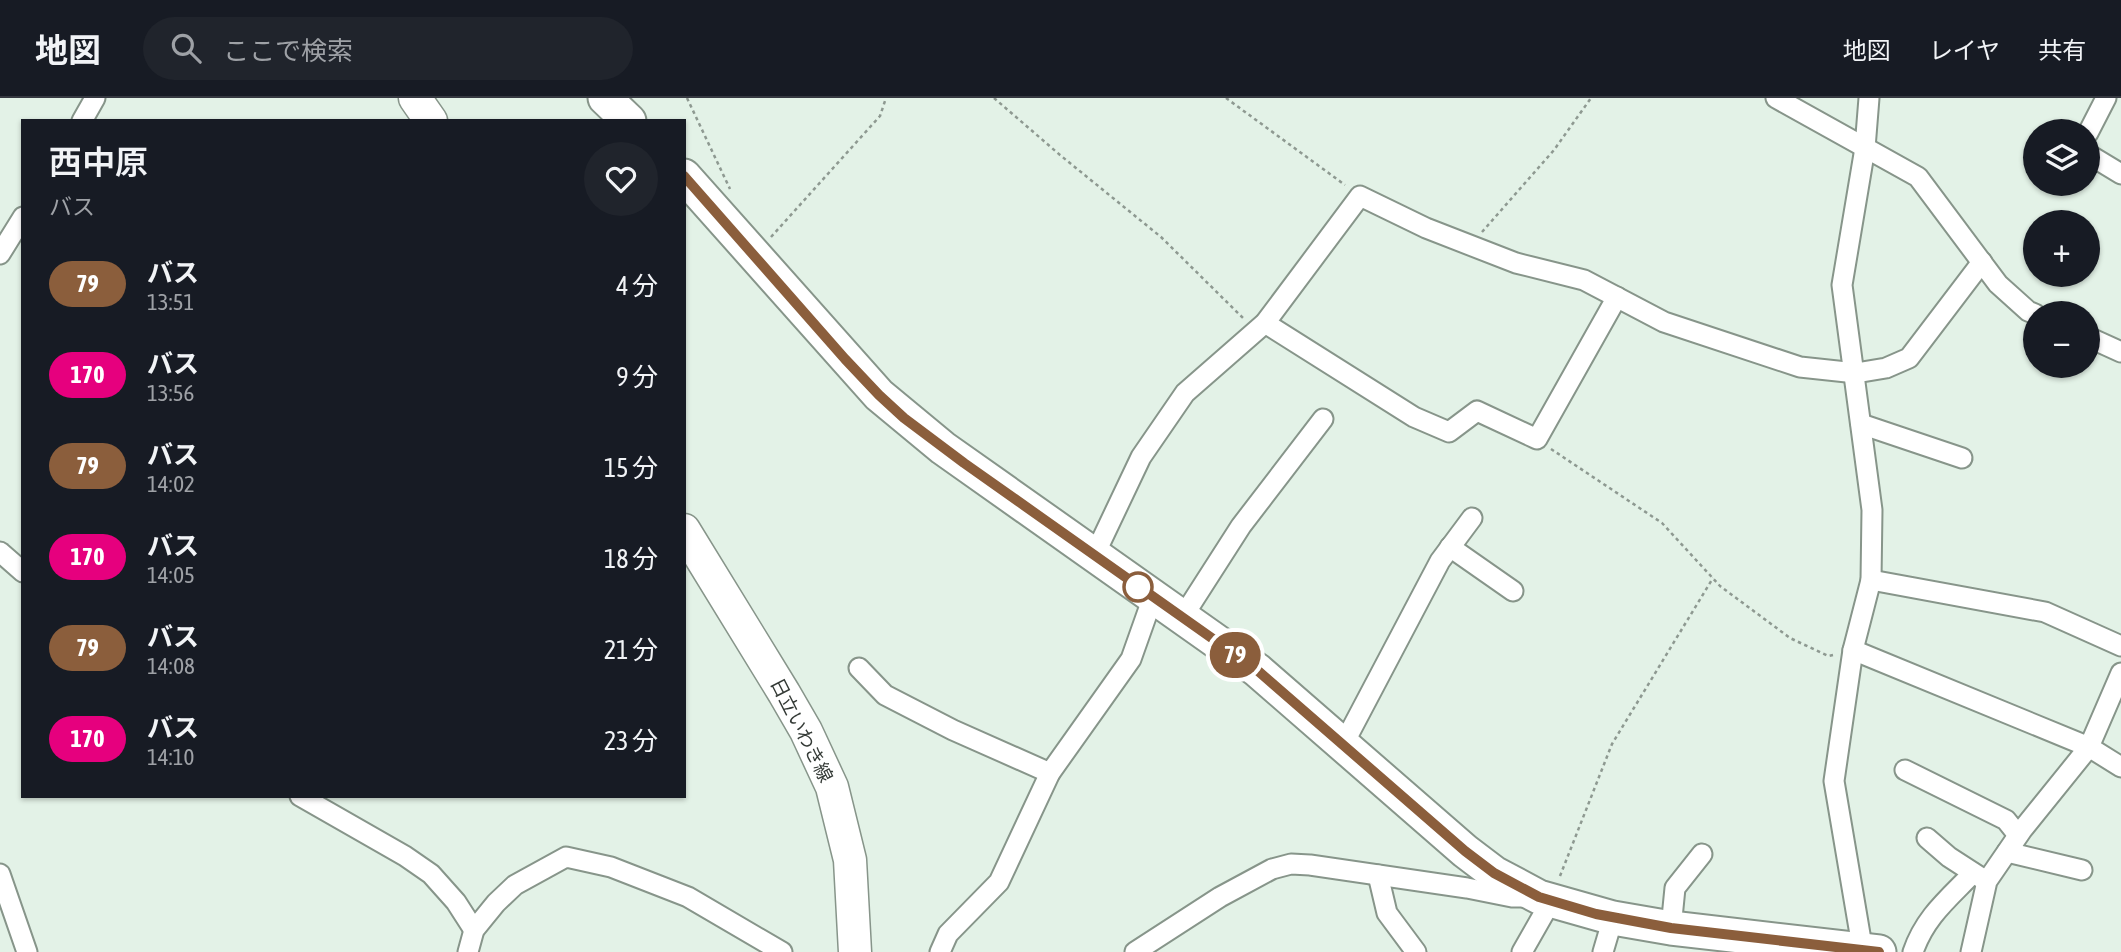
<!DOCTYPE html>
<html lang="ja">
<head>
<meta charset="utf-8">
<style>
	body { margin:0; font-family:"Asap Condensed","Noto Sans JP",sans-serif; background:#20242c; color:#f1f3f6; height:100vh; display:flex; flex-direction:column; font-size:26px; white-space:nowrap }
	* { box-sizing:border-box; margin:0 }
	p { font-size:23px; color:#9ea1a6 }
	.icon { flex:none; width:38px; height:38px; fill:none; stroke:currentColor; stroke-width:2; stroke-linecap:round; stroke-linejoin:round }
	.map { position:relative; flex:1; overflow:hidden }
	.side { position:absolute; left:21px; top:21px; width:665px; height:679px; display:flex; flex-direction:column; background:#171b24; border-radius:0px; box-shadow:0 2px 5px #0004 }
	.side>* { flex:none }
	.badge { padding:0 14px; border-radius:23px; font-size:24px; line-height:46px }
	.controls { position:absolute; left:2023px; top:21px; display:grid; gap:14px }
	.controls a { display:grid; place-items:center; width:77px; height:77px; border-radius:50%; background:#171b24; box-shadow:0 2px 5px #0004; font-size:35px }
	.map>.badge { position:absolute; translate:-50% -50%; box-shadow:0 0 0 4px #fff }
	.round { display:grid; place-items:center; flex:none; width:74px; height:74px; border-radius:37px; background:#20242c }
	.overview { display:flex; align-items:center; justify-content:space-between; height:119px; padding:0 28px }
	h1 { font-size:33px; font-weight:600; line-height:52px }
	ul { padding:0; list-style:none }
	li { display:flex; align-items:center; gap:21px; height:91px; padding:0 28px }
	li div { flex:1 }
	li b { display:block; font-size:26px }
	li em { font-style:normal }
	li .badge { min-width:77px; font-weight:700; text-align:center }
	header { display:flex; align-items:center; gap:42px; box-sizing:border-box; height:98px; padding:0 35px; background:#171b24; border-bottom:2px solid #363941 }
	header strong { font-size:33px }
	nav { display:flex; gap:38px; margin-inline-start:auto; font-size:24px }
	.search { width:490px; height:63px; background:#20242c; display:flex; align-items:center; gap:18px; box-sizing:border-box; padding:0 24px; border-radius:38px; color:#9ea1a6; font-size:26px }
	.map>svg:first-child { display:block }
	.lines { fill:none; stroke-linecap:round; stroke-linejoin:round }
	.minor-casing { stroke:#87958a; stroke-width:23 }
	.primary-casing { stroke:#87958a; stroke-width:35 }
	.trunk-casing { stroke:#87958a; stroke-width:37 }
	.path { stroke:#8e9991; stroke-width:2.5; stroke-dasharray:3.5 3.5; stroke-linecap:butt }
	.minor { stroke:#fff; stroke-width:19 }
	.primary { stroke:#fff; stroke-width:32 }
	.trunk { stroke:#fff; stroke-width:33 }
	.line-casing { stroke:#fff; stroke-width:16 }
	.line { stroke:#8b5e3c; stroke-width:10 }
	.stop-dot { fill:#fff; stroke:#8b5e3c; stroke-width:3.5 }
	.labels { text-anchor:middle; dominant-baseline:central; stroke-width:5; stroke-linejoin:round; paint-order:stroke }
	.street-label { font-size:19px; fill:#343a36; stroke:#fff }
</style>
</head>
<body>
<header>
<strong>地図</strong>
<div class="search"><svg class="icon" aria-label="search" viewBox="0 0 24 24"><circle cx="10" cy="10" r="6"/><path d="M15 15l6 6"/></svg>ここで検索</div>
<nav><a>地図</a><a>レイヤ</a><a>共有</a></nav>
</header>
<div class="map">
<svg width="2121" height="854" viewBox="0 0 2121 854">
	<rect width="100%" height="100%" fill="#e3f2e7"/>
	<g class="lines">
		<defs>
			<g id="minor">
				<polyline points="1776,0 1918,79 1998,186 2028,213 2035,216"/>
				<polyline points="82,23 95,0"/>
				<polyline points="2088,35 2106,0"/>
				<polyline points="2088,56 2121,76"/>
				<polyline points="0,156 23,119"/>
				<polyline points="1265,225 1414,319 1449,334 1477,313 1537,341 1617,199"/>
				<polyline points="2088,239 2121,254"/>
				<polyline points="1861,326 1962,360"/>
				<polyline points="1450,449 1513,493"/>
				<polyline points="0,454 23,474"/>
				<polyline points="1094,458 1141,359 1185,295 1265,225 1360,98 1426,130 1516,165 1584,182 1664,224 1800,269 1856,275 1886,270 1909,260 1982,164"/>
				<polyline points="1871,482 2045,514 2121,548"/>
				<polyline points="1182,520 1241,428 1323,321"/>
				<polyline points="1853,552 2089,649 2121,669"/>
				<polyline points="859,570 885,597 953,632 1050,675"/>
				<polyline points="1343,647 1440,463 1472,420"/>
				<polyline points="1905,672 2006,722 2018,737"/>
				<polyline points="300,698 405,758 431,776 456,804 474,832"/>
				<polyline points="1927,740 1949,759 1983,781"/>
				<polyline points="2007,754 2082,772"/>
				<polyline points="0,776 27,854"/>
				<polyline points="1378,777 1387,815 1416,854"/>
				<polyline points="1671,830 1675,790 1702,756"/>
				<polyline points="468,854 474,832 496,805 515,787 566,759 611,769 688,799 782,854"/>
				<polyline points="940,854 948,836 999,784 1050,675 1131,561 1153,499"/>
				<polyline points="1135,854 1220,799 1272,771 1291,766 1310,767 1467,790 1512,799 1524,799"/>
				<polyline points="1522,854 1551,803"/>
				<polyline points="1603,854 1613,820"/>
				<polyline points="1863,854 1834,683 1853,552 1871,482 1872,412 1842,187 1865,50 1869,0"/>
				<path d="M1913 854C1925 819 1948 801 1973 775"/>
				<polyline points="1971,854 1987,783 2022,732 2089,649 2121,575"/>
			</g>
			<g id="primary">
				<polyline points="415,0 431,23"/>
				<polyline points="684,432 784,595 806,633 832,689 850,762 855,854"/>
			</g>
			<g id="trunk">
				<polyline points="605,0 629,23"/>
				<polyline points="684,78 879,297 943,350 1257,572 1465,753 1494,775 1539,799 1613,820 1671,830 1879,854"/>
			</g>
		</defs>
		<use href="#minor" class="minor-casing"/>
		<use href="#primary" class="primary-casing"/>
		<use href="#trunk" class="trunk-casing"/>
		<g class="path">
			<polyline points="687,0 730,91"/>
			<polyline points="994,0 1060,57 1161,139 1243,220"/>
			<polyline points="1226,0 1345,87"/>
			<polyline points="1482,134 1554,52 1591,0"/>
			<polyline points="771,139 880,18 886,0"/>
			<polyline points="1551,351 1662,425 1720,488 1790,540 1828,558 1833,557"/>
			<polyline points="1560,778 1612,646 1713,480"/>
		</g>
		<use href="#minor" class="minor"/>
		<use href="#primary" class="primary"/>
		<use href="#trunk" class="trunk"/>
	</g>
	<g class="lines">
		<defs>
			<polyline id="line" points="684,78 845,261 879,297 904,320 964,365 1257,572 1465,753 1494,775 1539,799 1596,816 1671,830 1879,854"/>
		</defs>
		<use href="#line" class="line-casing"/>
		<use href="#line" class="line"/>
	</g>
	<circle class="stop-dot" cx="1138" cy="489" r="14"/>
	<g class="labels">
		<g class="street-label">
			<text transform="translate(802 632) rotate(63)">日立いわき線</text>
		</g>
	</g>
</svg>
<div class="controls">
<a><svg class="icon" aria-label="layers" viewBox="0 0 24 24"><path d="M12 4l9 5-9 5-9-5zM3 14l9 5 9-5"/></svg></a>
<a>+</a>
<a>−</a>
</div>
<b class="badge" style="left:1235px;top:557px;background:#8b5e3c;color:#fff">79</b>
<section class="side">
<div class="overview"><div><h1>西中原</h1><p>バス</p></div><a class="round"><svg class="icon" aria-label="heart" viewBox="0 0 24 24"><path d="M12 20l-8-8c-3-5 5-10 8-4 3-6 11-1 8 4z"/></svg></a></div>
<ul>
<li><span class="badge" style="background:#8b5e3c;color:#fff">79</span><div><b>バス</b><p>13:51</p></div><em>4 分</em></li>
<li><span class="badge" style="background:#e6007e;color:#fff">170</span><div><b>バス</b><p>13:56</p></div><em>9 分</em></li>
<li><span class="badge" style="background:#8b5e3c;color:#fff">79</span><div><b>バス</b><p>14:02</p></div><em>15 分</em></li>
<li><span class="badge" style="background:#e6007e;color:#fff">170</span><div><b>バス</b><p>14:05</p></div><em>18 分</em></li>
<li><span class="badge" style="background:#8b5e3c;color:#fff">79</span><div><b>バス</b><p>14:08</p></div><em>21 分</em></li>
<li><span class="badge" style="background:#e6007e;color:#fff">170</span><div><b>バス</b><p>14:10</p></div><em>23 分</em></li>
</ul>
</section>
</div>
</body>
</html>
